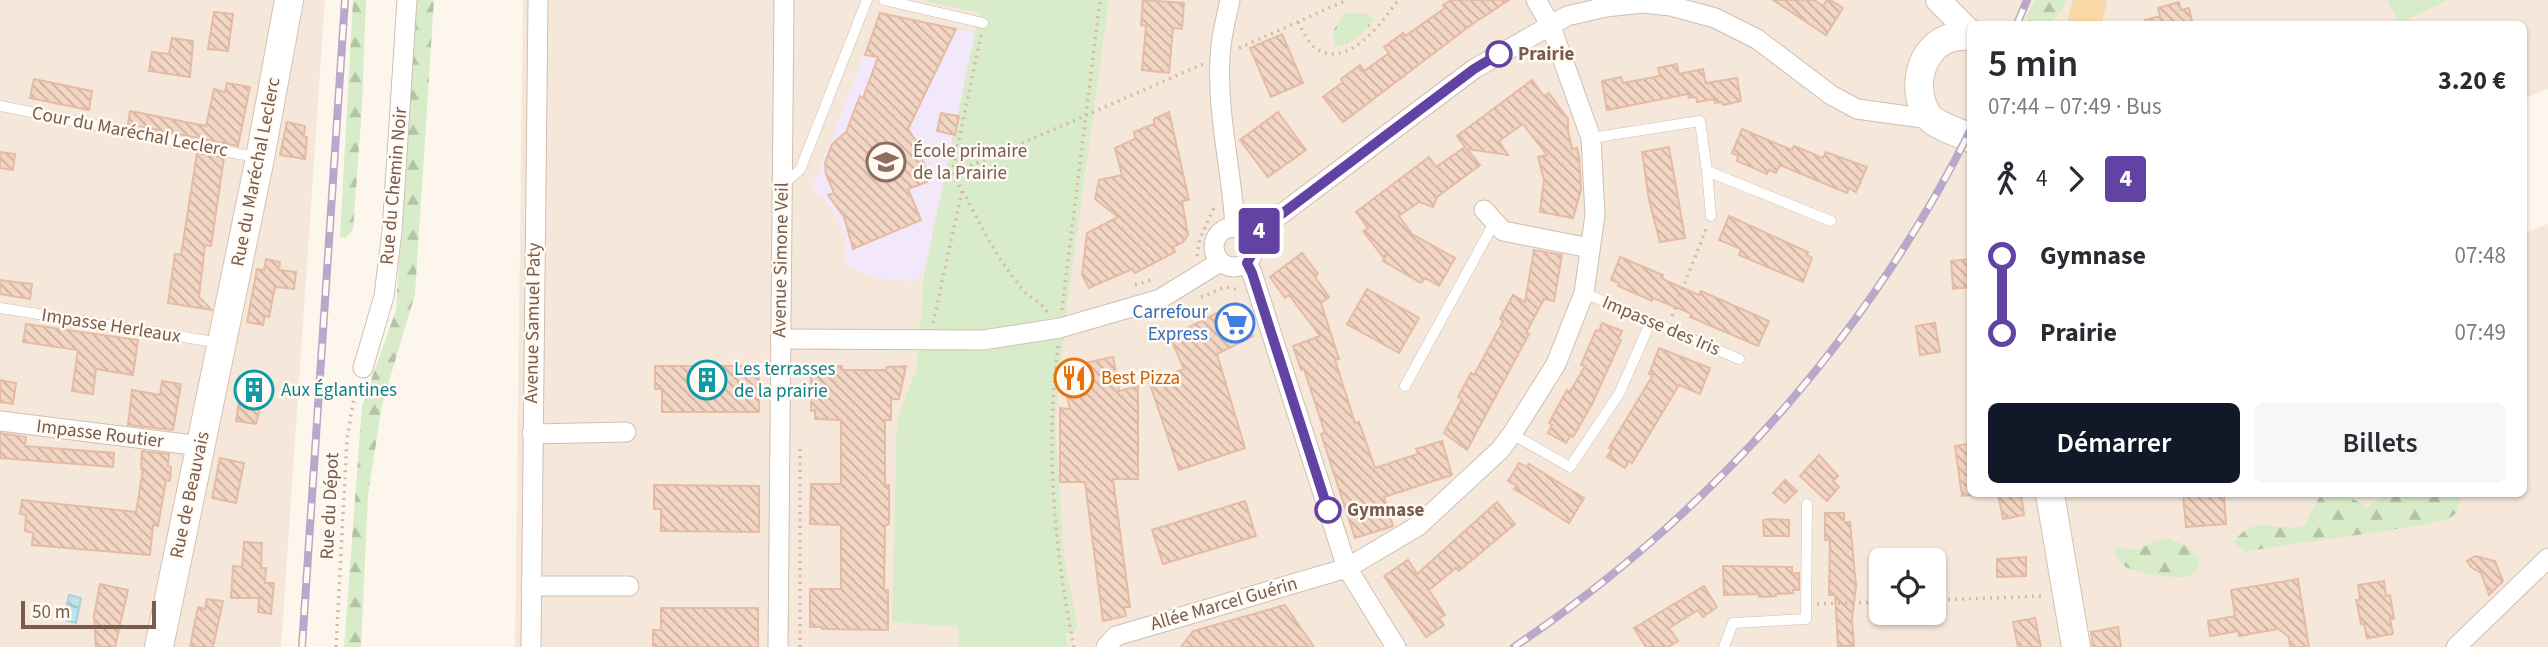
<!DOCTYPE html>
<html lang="fr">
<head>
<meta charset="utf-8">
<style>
	body { margin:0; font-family:"Source Sans 3",sans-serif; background:#f7f7f7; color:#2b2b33; height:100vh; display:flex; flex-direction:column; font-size:26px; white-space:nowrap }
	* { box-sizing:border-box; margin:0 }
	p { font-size:23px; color:#7c7c81 }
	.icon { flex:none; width:38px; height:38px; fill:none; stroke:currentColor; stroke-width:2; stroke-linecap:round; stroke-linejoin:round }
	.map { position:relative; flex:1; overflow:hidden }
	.side { position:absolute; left:1967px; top:21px; width:560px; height:476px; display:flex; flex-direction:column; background:#fff; border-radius:10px; box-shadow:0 2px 5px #0004 }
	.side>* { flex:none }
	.badge { padding:0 14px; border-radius:5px; font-size:24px; line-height:46px }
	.fabs { position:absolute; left:1869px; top:548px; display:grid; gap:14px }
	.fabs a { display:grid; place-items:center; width:77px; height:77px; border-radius:10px; background:#fff; box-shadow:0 2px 5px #0004; font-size:35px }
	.scale { position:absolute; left:21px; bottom:18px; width:135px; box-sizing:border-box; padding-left:7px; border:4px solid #7a5c4d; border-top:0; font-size:19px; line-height:24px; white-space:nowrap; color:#7a5c4d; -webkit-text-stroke:5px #fffaf3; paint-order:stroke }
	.map>.badge { position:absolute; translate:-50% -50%; box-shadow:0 0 0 4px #fff }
	.legs { display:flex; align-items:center; gap:10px; height:77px; padding:0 21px; font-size:23px }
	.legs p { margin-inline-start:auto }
	.head { display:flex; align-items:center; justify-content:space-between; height:119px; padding:0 21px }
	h1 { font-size:38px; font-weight:600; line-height:52px }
	.cta { display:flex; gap:14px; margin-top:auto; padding:14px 21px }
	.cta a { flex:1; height:80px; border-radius:10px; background:#111827; color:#fff; font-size:28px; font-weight:600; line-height:80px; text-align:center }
	.cta a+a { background:#f7f7f7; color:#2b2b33 }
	ul { padding:0 21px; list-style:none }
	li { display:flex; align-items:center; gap:24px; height:77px; font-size:26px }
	li i { display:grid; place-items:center; width:10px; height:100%; margin:0 9px; background:currentColor }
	li i::after { content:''; width:18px; height:18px; margin:-9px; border:5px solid; border-radius:50%; background:#fff }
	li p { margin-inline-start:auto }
	li:first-child i { background:linear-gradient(#0000 50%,currentColor 0) }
	li:last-child i { background:linear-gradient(currentColor 50%,#0000 0) }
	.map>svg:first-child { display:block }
	.residential { fill:#f5e8da; fill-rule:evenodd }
	.education { fill:#f3e8fa }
	.grass { fill:#d8ecc9 }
	.forest { fill:url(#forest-firs) }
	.park { fill:url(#park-tufts) }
	.water { fill:url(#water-waves); stroke:#a5d3da; stroke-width:2 }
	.building { fill:url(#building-back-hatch); stroke:#e6bba3; stroke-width:2 }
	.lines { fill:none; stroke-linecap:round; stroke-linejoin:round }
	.service-casing { stroke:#d1beb0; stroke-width:11 }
	.minor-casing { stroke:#d1beb0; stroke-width:21 }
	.tertiary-casing { stroke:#d1beb0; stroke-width:26 }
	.secondary-casing { stroke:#d6c0b0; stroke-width:30 }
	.primary-casing { stroke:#dad1cd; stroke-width:33 }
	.path { stroke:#d9b8a5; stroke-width:3.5; stroke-dasharray:2 5; stroke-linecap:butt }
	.service { stroke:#fff; stroke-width:10 }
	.minor { stroke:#fff; stroke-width:19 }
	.tertiary { stroke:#fff; stroke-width:24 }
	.secondary { stroke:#fff; stroke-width:28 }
	.primary { stroke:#fbd9a5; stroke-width:32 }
	.rail-casing { stroke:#b9a8c9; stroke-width:8 }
	.rail { stroke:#fffaf3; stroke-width:5; stroke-dasharray:16; stroke-linecap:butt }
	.line-1-casing { stroke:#fff; stroke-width:16 }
	.line-1 { stroke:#6243a4; stroke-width:10 }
	.stop-1-dot { fill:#fff; stroke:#6243a4; stroke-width:3.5 }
	.labels { text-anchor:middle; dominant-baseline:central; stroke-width:5; stroke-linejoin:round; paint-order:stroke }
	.stop-label { font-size:19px; font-weight:bold; fill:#7a5c4d; stroke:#fffaf3; text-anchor:start }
	.street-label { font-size:19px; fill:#7a5c4d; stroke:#fffaf3 }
	.education-label { font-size:19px; fill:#785e54; stroke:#fffaf3; text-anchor:start }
	.shop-label { font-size:19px; fill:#366cbe; stroke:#fffaf3; text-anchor:end }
	.culture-label { font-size:19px; fill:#0d838f; stroke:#fffaf3; text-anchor:start }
	.food-label { font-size:19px; fill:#c56008; stroke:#fffaf3; text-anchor:start }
</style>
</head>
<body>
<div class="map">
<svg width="2548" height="647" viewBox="0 0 2548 647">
	<defs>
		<pattern id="forest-firs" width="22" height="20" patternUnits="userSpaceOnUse" patternTransform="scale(1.75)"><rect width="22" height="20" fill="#d8ecc9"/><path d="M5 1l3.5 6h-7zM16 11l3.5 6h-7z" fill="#b4c2a5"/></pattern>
		<pattern id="park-tufts" width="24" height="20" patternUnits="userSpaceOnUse" patternTransform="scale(1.75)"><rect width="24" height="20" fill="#d8ecc9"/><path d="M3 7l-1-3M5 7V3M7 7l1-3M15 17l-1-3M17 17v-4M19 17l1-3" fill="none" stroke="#b4c2a5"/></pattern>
		<pattern id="water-waves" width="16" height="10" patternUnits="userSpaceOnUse" patternTransform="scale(1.75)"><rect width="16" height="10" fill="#bfe3e8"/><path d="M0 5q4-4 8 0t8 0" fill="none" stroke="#a0bbbe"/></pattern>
		<pattern id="building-back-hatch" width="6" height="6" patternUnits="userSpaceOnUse" patternTransform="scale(1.75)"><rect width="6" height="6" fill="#f3d5c3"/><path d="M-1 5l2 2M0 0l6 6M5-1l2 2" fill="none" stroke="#cab0a1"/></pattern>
	</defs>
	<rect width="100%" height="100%" fill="#fdf6ec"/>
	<g class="residential">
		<polygon points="0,0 325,0 281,647 0,647"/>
		<path d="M523 0H2387L2399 24H1970V494H2524V233L2548 224V647H515ZM1881 560H1934V612H1881Z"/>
		<polygon points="2448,0 2548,0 2548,89 2524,98 2524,24 2400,24"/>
	</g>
	<polygon class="education" points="880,13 977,33 924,275 911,281 873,278 846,264 846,240 839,220 823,197 812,189"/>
	<g class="grass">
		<polygon points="922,0 1109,0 1066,313 1055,421 1064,557 1078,629 1066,634 1068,647 959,647 958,627 892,622 897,420 917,368 924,275 979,13"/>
		<polygon points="2387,0 2448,0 2399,24"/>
	</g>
	<g class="forest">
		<polygon points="353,0 366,0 362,107 353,229 346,238 340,236"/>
		<polygon points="415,0 434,0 415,294 382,405 368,495 361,647 344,647 362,406 396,310"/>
		<polygon points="2035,0 2066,0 2062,11 2049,24 2030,24 2027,16"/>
		<path d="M2321 494H2344L2367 507 2388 494H2460C2460 502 2460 512 2451 517 2438 524 2418 525 2404 528 2351 537 2297 542 2244 552L2234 542C2255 512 2277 533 2304 526Z"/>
		<path d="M2168 538 2187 546 2200 559C2198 564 2197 571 2193 574 2184 582 2136 573 2126 567 2121 564 2117 559 2114 555L2115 548 2138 550 2152 542Z"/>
	</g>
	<path class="park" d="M1346 13H1366L1375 20C1363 34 1354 42 1335 47L1333 31Z"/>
	<polygon class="water" points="69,595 81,598 76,623 64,620"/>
	<g class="building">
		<polygon points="1143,0 1184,3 1182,29 1173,28 1169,73 1142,70 1146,26 1141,25"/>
		<polygon points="1451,0 1509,0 1471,25 1343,122 1323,97 1343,82 1341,79 1360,65 1364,71 1389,53 1384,47 1403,33 1405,36 1445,8 1443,5"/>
		<polygon points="1773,0 1814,0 1823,6 1827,0 1830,0 1843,8 1826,35"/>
		<polygon points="2179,2 2181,10 2189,8 2192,21 2185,24 2145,24 2145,20 2160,16 2158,8"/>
		<polygon points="214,12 233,14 228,51 208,49"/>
		<polygon points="880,13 956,29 908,129 916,141 926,170 927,182 908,189 921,220 853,249 844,217 828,195 834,193 826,174 825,163 832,144 846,132 860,96 863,98 878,57 865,55"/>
		<polygon points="1282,34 1303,83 1271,97 1250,48"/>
		<polygon points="172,38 193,41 190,77 149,71 152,52 169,54"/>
		<polygon points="1677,64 1679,74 1703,69 1706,83 1737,78 1741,101 1723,105 1722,102 1715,103 1714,99 1697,102 1696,97 1689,98 1688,94 1607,110 1602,81 1621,77 1623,83 1660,76 1658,68"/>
		<polygon points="34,79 92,91 89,110 30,98"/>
		<polygon points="1532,80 1544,96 1549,93 1568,119 1568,130 1572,149 1577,148 1579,157 1581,190 1573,218 1540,212 1544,180 1538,157 1547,155 1523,124 1499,141 1508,155 1467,149 1480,165 1437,197 1433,207 1419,202 1399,216 1412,234 1455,258 1439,286 1425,278 1421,283 1383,261 1387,254 1383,257 1363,231 1368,228 1356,212 1429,157 1436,167 1465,147 1457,136"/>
		<polygon points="227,83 250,87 238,146 128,124 130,111 206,126 214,89 225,92"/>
		<polygon points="1169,112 1189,200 1182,201 1188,235 1183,242 1173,247 1175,252 1135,273 1132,269 1089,288 1082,275 1087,233 1118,217 1095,199 1099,180 1122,175 1115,148 1135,139 1134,132 1154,124 1154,119"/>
		<polygon points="1278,112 1306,150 1268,177 1240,140"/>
		<polygon points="941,113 959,116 955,135 937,131"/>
		<polygon points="287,122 305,126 304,137 307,137 305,159 280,155"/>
		<polygon points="1742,129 1792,150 1794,146 1823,158 1826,152 1867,167 1856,192 1849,188 1847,193 1780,165 1776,173 1769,170 1767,174 1737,161 1738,156 1732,153"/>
		<polygon points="1669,147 1685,238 1660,242 1649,200 1642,152"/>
		<polygon points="0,152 15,154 13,170 0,168"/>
		<polygon points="197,153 224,158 211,246 205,245 199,297 212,310 168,303 175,254 181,255"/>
		<polygon points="1729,216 1808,252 1807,255 1812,258 1803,282 1739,255 1741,249 1719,240"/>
		<polygon points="1534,250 1562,255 1554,301 1544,299 1526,333 1529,334 1467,450 1444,433 1462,399 1458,397 1471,373 1474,375 1503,321 1500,319 1513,295 1525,302"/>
		<polygon points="1302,253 1318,274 1315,277 1329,297 1321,303 1339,359 1335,360 1355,423 1359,422 1375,468 1418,454 1416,449 1442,441 1452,475 1384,497 1393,526 1355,538 1321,434 1325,433 1304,369 1301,370 1293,346 1320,336 1289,295 1285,298 1270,277"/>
		<polygon points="1620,257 1663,275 1662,278 1669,282 1699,295 1701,291 1769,321 1758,346 1690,317 1691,314 1683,310 1653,298 1652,301 1618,286 1619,283 1611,280"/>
		<polygon points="266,259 280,262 279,270 296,272 294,289 275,287 269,317 265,316 263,325 247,322 257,269 264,270"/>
		<polygon points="1970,259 1970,287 1953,289 1951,261"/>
		<polygon points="0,280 32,284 30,299 0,294"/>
		<polygon points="1367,289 1419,318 1399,353 1347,324"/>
		<polygon points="1236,303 1253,336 1217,354 1245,448 1179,470 1149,381 1184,369 1170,337"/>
		<polygon points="1602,323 1622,331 1618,339 1621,340 1592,404 1573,437 1571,435 1566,443 1548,433 1552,425 1549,423 1567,390 1570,392 1585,366 1581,365 1596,330 1599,331"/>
		<polygon points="1935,323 1940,352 1920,355 1916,326"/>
		<polygon points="26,324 138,340 133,375 96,369 93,394 72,391 78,350 23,342"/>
		<polygon points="1659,348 1710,368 1700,394 1679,385 1632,463 1629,461 1625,468 1607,457 1612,449 1609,448 1653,375 1649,374"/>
		<polygon points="1113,357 1119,391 1138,386 1138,479 1113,479 1130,607 1124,607 1126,616 1103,621 1085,482 1060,482 1060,408 1070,409 1061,368"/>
		<polygon points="655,366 759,366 759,412 662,412 662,389 655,389"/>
		<polygon points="819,366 842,366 842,370 886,370 887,367 906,366 899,399 891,399 891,420 885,420 885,485 889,485 889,524 885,525 884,590 888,590 888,630 822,629 822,627 810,627 810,589 841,589 841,525 810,524 811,484 841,484 841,420 815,419 815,410 811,411 811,374"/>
		<polygon points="251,377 270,381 266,401 262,401 256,424 236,421 242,383 245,378 251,380"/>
		<polygon points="0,380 16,383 13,404 0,402"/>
		<polygon points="162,381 181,384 173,430 128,425 132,390 160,395"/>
		<polygon points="0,433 26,437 25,446 114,453 113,467 0,458"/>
		<polygon points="1969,444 1970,495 1962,496 1955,446"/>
		<polygon points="142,451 169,454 168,466 171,467 170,481 166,480 158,526 153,525 150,555 32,545 33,533 25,531 26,515 20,514 22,500 136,512 143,470 141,469"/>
		<polygon points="1819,455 1838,476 1833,481 1839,487 1827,501 1800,476"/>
		<polygon points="220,458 244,463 236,503 212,498"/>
		<polygon points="1519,463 1527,467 1529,464 1584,498 1569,523 1514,489 1517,486 1508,481"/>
		<polygon points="1785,480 1797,491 1785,503 1773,493"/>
		<polygon points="654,485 759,486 759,532 661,531 661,509 654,509"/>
		<polygon points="1998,494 2021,494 2024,515 2003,519"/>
		<polygon points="2183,494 2224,494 2226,524 2186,527"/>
		<polygon points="1245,501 1256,536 1163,564 1152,530"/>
		<polygon points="1497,502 1515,524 1459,571 1456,568 1429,590 1445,615 1439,618 1444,625 1426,637 1384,576 1408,560 1417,574"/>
		<polygon points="1825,513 1844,513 1844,522 1850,522 1856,586 1852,618 1854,646 1838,646 1835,595 1829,595 1830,540 1825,540"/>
		<polygon points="1768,519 1789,520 1789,536 1764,536 1763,520"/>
		<polygon points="244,542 262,543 261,568 266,568 265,583 274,583 271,614 258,612 259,598 231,598 233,566 242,567"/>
		<polygon points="2475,556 2495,561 2503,581 2489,595 2481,573 2472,568 2467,561"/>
		<polygon points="2026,557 2026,576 1997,577 1997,559"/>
		<polygon points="1723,566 1792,567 1792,574 1799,573 1799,590 1793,590 1793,593 1776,594 1776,596 1759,597 1759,594 1724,595"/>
		<polygon points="2298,579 2309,647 2290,647 2289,637 2278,629 2239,636 2238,631 2210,636 2208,621 2235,616 2231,590"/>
		<polygon points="2384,581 2386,596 2390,595 2394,619 2390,619 2393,634 2367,638 2364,624 2361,624 2358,608 2356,600 2360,600 2358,585"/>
		<polygon points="100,584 128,590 115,647 96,647 94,616"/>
		<polygon points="1704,586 1717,607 1703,617 1698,610 1669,628 1678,641 1668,647 1646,647 1634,628"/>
		<polygon points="207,599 223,601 213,647 190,647 198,607 205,609"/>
		<polygon points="1285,605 1314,647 1181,647 1193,631"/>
		<polygon points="661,608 758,608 758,647 653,647 653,630 661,630"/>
		<polygon points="2035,618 2041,647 2018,647 2013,622"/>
		<polygon points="2118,627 2121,647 2093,647 2091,632"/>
	</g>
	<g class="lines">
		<defs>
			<g id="service">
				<polyline points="884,0 983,23"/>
				<polyline points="0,106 259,158"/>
				<polyline points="1591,138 1700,121 1707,171 1831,221"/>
				<polyline points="1707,171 1711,216"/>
				<polyline points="783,184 800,170 867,0"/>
				<polyline points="1584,293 1739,359"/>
				<polyline points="0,308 221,343"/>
				<polyline points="1405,386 1494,223"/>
				<polyline points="1512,434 1570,467 1619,394 1651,321"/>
				<polyline points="1724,647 1733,623 1806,619 1807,504"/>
			</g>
			<g id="minor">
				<path d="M1230 0C1226 19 1220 40 1220 59 1217 116 1232 171 1235 227"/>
				<polyline points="1484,210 1503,231 1590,248"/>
				<circle cx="1234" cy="247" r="20"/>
				<polyline points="1251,237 1474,69 1567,16 1606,7 1642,3 1671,6 1715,18 1757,39 1831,95 1857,109 1930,119"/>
				<polyline points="1247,263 1252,273 1347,568 1396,647"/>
				<polyline points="780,339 983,340 1060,328 1160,299 1220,262"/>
				<polyline points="363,368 384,296 392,231 407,0"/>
				<polyline points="0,421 201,446"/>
				<polyline points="532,434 626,432"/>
				<polyline points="531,586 629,586"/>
				<polyline points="531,647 538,0"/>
				<polyline points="778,647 784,0"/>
				<polyline points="1106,647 1116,636 1347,568 1418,526 1500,450 1512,434 1556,364 1584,293 1595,215 1591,138 1550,24 1536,0"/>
				<polyline points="2456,647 2548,558"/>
			</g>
			<polyline id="tertiary" points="1938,0 1970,32"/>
			<g id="secondary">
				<path d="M1970 36C1933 32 1913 67 1921 100 1923 107 1926 115 1931 119 1941 128 1959 132 1970 138"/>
				<polyline points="2050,494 2076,647"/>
				<polyline points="159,647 260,158 289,0"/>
			</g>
			<polyline id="primary" points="2084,24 2090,0"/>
		</defs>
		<use href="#service" class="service-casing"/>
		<use href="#minor" class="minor-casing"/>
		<use href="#tertiary" class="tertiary-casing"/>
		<use href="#secondary" class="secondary-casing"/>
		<use href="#primary" class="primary-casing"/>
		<g class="path">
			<path d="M1298 22C1303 31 1308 43 1317 49 1348 69 1383 22 1398 0"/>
			<polyline points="1239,48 1347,0"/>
			<polyline points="952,174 981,35"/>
			<polyline points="1197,256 1200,238 1214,208"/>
			<polyline points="1135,285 1155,279"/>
			<polyline points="1201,297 1225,287 1239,290"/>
			<polyline points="1062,310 1100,0"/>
			<path d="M1047 312C1042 303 1035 301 1027 294 1020 287 1013 277 1007 269 985 239 972 204 952 174L1203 64"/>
			<polyline points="1672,316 1706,229"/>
			<polyline points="933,323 962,191"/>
			<path d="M1058 346C1045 447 1054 547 1074 647"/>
			<polyline points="1934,600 2044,596"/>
			<polyline points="1817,604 1881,602"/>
			<polyline points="336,647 347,439 353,403 358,384"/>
			<polyline points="800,647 800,446"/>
		</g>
		<use href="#service" class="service"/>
		<use href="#minor" class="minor"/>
		<use href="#tertiary" class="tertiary"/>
		<use href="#secondary" class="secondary"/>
		<use href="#primary" class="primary"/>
		<defs>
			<g id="rail">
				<polyline points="2017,24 2027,0"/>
				<polyline points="302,647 345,0"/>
				<path d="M1514 647C1707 517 1866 339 1970 131"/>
			</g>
		</defs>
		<use href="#rail" class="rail-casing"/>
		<use href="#rail" class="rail"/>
	</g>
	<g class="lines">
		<defs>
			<path id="line-1" d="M1328 510 1252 273 1247 263C1253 253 1255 248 1251 237L1474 69 1499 54"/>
		</defs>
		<use href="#line-1" class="line-1-casing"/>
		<use href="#line-1" class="line-1"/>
	</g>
	<defs>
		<symbol id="school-ring" viewBox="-11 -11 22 22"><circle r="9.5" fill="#fffaf3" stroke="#8d6e63" stroke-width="1.5"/><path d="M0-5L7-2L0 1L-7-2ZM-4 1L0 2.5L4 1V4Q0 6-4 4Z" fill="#8d6e63"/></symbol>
		<symbol id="supermarket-ring" viewBox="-11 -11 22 22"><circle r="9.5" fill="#fffaf3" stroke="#3f7fe0" stroke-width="1.5"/><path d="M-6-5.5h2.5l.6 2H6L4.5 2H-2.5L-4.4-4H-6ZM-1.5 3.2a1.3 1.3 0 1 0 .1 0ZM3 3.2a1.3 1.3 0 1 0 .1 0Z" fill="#3f7fe0"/></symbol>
		<symbol id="restaurant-ring" viewBox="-11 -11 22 22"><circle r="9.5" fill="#fffaf3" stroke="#e8710a" stroke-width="1.5"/><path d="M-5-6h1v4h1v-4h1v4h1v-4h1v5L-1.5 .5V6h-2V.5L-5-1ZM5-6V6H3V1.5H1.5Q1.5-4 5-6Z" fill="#e8710a"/></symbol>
		<symbol id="building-ring" viewBox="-11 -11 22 22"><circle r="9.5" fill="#fffaf3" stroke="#0f9aa8" stroke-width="1.5"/><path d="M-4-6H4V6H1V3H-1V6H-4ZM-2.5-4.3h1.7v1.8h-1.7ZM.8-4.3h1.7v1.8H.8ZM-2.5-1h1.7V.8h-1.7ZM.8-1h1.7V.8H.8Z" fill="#0f9aa8"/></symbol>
	</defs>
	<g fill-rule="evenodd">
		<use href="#school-ring" x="864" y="140" width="44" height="44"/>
		<use href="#supermarket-ring" x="1213" y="301" width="44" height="44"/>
		<use href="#restaurant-ring" x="1052" y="356" width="44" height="44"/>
		<use href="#building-ring" x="685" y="358" width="44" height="44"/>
		<use href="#building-ring" x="232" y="368" width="44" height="44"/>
	</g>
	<g class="stop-1-dot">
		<circle cx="1499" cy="54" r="12"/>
		<circle cx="1328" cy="510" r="12"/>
	</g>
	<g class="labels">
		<g class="stop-label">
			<text x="1518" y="54">Prairie</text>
			<text x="1347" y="510">Gymnase</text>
		</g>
		<g class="street-label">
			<text transform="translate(130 132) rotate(11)">Cour du Maréchal Leclerc</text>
			<text transform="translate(256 172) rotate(-79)">Rue du Maréchal Leclerc</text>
			<text transform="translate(394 186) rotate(-85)">Rue du Chemin Noir</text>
			<text transform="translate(781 260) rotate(-89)">Avenue Simone Veil</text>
			<text transform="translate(533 323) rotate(-89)">Avenue Samuel Paty</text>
			<text transform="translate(111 326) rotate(9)">Impasse Herleaux</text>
			<text transform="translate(1661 326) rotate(23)">Impasse des Iris</text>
			<text transform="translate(100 434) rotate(7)">Impasse Routier</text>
			<text transform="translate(190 495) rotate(-78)">Rue de Beauvais</text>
			<text transform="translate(330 506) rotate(-87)">Rue du Dépot</text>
			<text transform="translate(1224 604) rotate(-16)">Allée Marcel Guérin</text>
		</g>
		<g class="education-label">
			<text x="913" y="151">École primaire<tspan x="913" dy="22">de la Prairie</tspan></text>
		</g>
		<g class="shop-label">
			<text x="1208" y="312">Carrefour<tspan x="1208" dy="22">Express</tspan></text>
		</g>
		<g class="culture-label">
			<text x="734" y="369">Les terrasses<tspan x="734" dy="22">de la prairie</tspan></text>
			<text x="281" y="390">Aux Églantines</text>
		</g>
		<g class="food-label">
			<text x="1101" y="378">Best Pizza</text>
		</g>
	</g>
</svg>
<div class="fabs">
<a><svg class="icon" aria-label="locate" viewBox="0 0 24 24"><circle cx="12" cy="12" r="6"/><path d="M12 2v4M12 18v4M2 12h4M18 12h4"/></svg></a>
</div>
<div class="scale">50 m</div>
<b class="badge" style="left:1259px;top:231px;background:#6243a4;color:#fff">4</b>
<section class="side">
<div class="head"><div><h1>5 min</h1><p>07:44 – 07:49 · Bus</p></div><b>3.20 €</b></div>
<div class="legs"><svg class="icon" aria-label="walk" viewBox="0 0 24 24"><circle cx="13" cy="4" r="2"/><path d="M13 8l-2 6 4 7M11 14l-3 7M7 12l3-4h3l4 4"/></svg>4<svg class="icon" aria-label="forward" viewBox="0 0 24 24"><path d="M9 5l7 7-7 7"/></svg><b class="badge" style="background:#6243a4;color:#fff">4</b></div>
<ul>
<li><i style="color:#6243a4"></i><b>Gymnase</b><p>07:48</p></li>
<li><i style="color:#6243a4"></i><b>Prairie</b><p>07:49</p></li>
</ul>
<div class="cta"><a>Démarrer</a><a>Billets</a></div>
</section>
</div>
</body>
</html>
